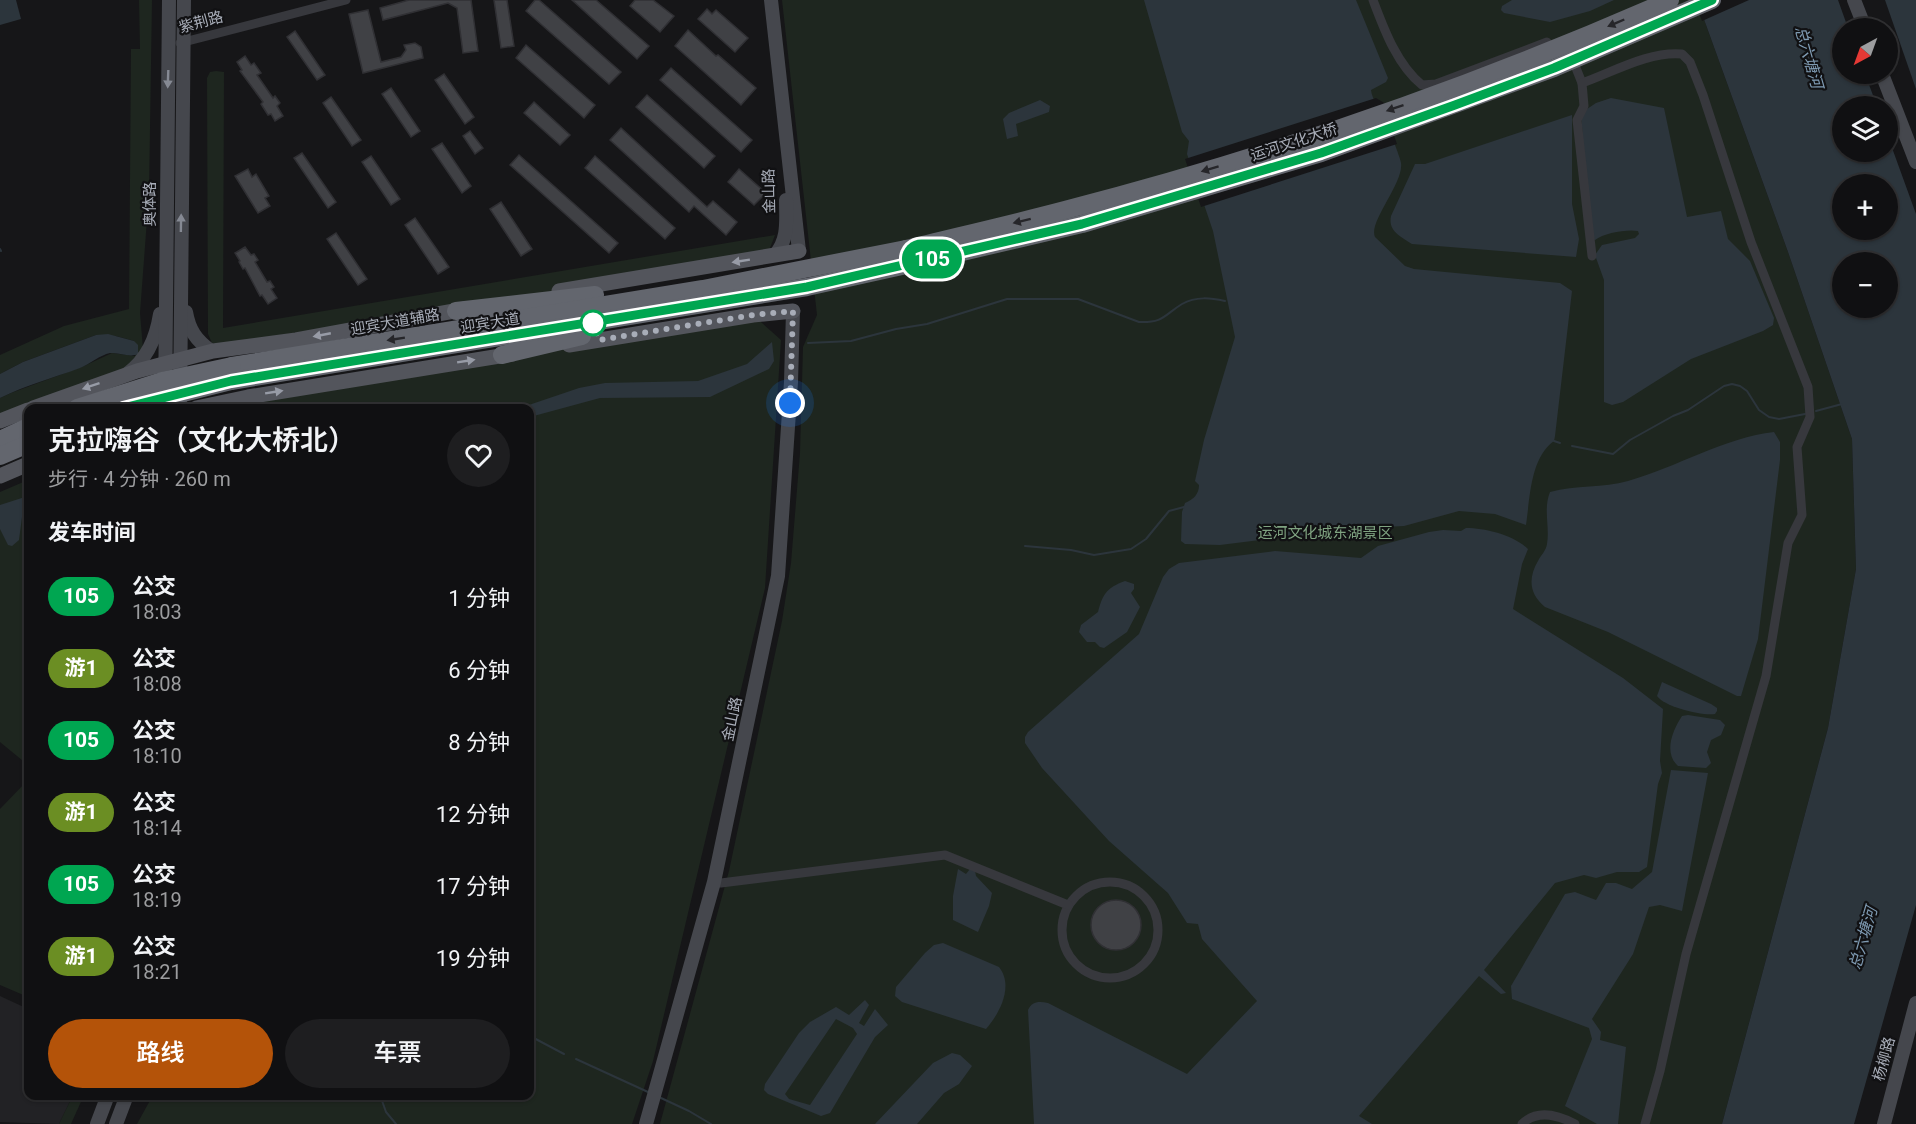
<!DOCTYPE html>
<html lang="zh">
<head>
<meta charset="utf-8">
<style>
	body { margin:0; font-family:Roboto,"Noto Sans SC",sans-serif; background:#1e1e20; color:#f1f3f6; height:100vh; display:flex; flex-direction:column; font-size:22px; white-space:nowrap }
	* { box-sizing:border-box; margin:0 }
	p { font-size:20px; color:#9c9d9f }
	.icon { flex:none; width:33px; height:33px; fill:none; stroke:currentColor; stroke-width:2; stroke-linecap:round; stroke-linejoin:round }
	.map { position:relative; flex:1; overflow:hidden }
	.side { position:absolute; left:24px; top:404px; width:510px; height:696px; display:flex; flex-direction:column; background:#101012; border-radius:12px; box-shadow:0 2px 4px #0004,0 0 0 2px #303032 }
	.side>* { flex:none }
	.badge { padding:0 12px; border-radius:20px; font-size:21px; line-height:39px }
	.needle { width:39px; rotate:221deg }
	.fabs { position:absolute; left:1832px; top:18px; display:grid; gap:12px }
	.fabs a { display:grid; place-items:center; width:66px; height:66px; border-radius:50%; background:#101012; box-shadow:0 2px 4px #0004,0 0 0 2px #303032; font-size:30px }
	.you { position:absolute; width:30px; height:30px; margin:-15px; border:4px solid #fff; border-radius:50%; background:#1a73e8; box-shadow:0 0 0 9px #1a73e833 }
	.map>.badge { position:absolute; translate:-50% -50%; box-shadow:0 0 0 3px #fff }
	h2 { padding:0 24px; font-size:22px; line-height:54px }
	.round { display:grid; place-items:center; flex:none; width:63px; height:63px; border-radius:32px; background:#1e1e20 }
	.head { display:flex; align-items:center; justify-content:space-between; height:102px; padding:0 24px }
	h1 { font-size:28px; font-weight:600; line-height:45px }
	.cta { display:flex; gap:12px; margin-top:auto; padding:12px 24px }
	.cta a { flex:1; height:69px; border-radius:36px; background:#b45309; color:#fff; font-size:24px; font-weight:600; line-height:69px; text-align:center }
	.cta a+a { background:#1e1e20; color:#f1f3f6 }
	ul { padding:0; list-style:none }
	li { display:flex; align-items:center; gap:18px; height:72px; padding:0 24px }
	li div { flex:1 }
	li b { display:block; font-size:22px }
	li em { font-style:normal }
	li .badge { min-width:66px; font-weight:700; text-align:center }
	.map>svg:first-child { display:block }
	.built { fill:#222225 }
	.green { fill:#1e261f }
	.water { fill:#2c353c; fill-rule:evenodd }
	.pier { fill:#161618 }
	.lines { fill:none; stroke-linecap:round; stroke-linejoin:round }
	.stream { stroke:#2c353c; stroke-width:2 }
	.building { fill:#404145; stroke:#303034; stroke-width:1.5 }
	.street { stroke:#37383d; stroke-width:9 }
	.secondary { stroke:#45474d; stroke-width:14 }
	.primary { stroke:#53555c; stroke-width:15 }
	.highway { stroke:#63666e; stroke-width:18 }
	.highway-bridge { stroke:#63666e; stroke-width:18 }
	.oneway { fill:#26262a }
	.oneway2 { fill:#858993 }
	.oneway3 { fill:#979ba6 }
	.line-casing { stroke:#fff; stroke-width:14 }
	.line { stroke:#00a651; stroke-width:9 }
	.walk { stroke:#a8adb8; stroke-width:6; stroke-dasharray:0 10.8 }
	.stop-dot { fill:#fff; stroke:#00a651; stroke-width:3 }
	.labels { text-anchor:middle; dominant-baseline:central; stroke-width:4.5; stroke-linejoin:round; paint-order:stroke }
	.street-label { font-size:15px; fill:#a8adb8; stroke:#111113 }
	.park-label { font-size:15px; fill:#7fa381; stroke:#111113 }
	.water-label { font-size:16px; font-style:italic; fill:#7f9bb3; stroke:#111113 }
</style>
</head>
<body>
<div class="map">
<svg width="1916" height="1124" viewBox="0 0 1916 1124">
	<rect width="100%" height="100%" fill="#161618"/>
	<polygon class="built" points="0,996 28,1009 28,1095 73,1095 59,1124 0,1122"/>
	<g class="green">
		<polygon points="139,0 152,0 149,193 140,313 143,349 121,376 0,423 0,398 11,393 84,366 112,353 135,356 134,341 116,336 96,335 23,362 0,374 0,355 64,326 129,309 131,49 140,49"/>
		<polygon points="782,0 1697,0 1788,252 1852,439 1856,569 1828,728 1722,1124 660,1124 729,871 782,621 791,563 800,453 803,347 817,315"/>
		<polygon points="216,71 224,72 223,328 775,235 765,261 222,344 212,343 208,334 207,78 210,72"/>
		<polygon points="751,313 781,340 765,588 653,1061 632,1124 137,1124 153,1095 530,1095 530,408 221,408"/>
		<polygon points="28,480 28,765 0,742 0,492"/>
		<polygon points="28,780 28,997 0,985 0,809"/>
		<polygon points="73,1095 84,1095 71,1124 59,1124"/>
	</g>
	<g class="water">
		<polygon points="0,0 16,0 21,19 0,25"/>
		<path d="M1144 0H1356L1388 78 1386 82 1371 90C1372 100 1379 106 1383 115 1386 121 1401 159 1401 163 1404 183 1368 222 1375 237L1405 266 1414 269 1560 283 1572 291 1555 436 1554 441C1530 458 1530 499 1526 525L1495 514 1459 511 1404 526 1383 527 1370 532 1363 528 1354 538 1343 540H1319L1300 535 1220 545 1185 544 1181 541 1182 512 1185 503C1194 499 1199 494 1199 485L1195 481 1204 440 1235 337 1213 231 1187 154 1189 141 1182 132Z"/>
		<polygon points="1512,0 1614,0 1590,11 1550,22 1504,13 1501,10 1502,6"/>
		<path d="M1697 0H1838L1848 28H1842V74H1865L1877 106H1842V152H1887V134L1916 214V905L1854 1124H1722L1828 728 1856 569 1852 439 1788 252ZM1842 184H1887V230H1842ZM1842 262H1887V308H1842Z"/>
		<polygon points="1885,0 1916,0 1916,89"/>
		<path d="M1611 98 1664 108 1687 217 1721 211 1728 239 1750 261 1774 318 1773 325 1763 331 1691 359 1623 402 1612 405 1604 402V280L1595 255 1602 245 1635 238 1639 234 1638 231C1627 229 1604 233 1595 240L1590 238 1581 113 1596 103Z"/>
		<polygon points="1040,100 1050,106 1049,112 1016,124 1018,136 1007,139 1003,119 1009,113"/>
		<path d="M1572 115V204L1579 239 1576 257 1412 244C1400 236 1388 231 1391 216L1415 164H1425Z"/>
		<path d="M108 334 134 341 138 345V354C129 358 120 352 110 353 100 355 90 364 80 368 53 378 26 385 0 398V374L23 362 96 335Z"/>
		<polygon points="772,342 774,361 769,369 710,397 600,398 530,417 530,408 520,408 579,388 605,383 698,381 747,364"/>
		<path d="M1774 432 1780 442V460L1758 639 1741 696H1737L1608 632 1545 607C1529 594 1528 578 1538 561 1541 555 1546 551 1547 544 1550 527 1543 509 1550 492 1576 485 1603 488 1628 481 1675 468 1726 437 1774 432Z"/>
		<polygon points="28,496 28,513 22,517 19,540 12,546 8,545 0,529 0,505"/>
		<path d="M1466 528C1485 528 1514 535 1528 549L1522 564 1513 609 1623 678 1663 709 1660 761 1662 773 1658 784 1647 867 1639 872H1617L1596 878 1584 875 1555 883 1484 970 1506 993 1501 994 1479 976 1359 1116 1372 1124H1034L1028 1010C1032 1001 1039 1001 1048 1003L1187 1074 1257 1001 1202 939 1198 924 1187 923 1168 893 1109 841 1042 768 1025 743V737L1028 732 1139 634 1163 577 1169 569 1179 563 1275 551 1361 558 1378 546 1429 532 1443 530 1461 531Z"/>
		<path d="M1125 581 1134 584V589L1131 593 1140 607 1127 632 1104 648 1100 647 1095 642H1087L1079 632 1081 625 1098 612C1103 594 1106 588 1125 581Z"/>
		<path d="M1662 682 1711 704 1717 708V711L1715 714C1701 716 1665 707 1657 696Z"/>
		<path d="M1688 715 1720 720 1725 725 1721 735 1711 740 1707 752 1711 763 1706 768 1678 766C1663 752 1673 730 1682 716Z"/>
		<polygon points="1671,770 1708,773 1682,911 1660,905 1649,907 1633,954 1592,1019 1601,1032 1600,1040 1626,1047 1618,1124 1597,1124 1565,1106 1592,1039 1589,1028 1512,999 1511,986 1565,894 1575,892 1596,900 1606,883 1616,883 1632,889 1652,872"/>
		<polygon points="958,869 966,874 970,869 975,871 976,876 992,893 989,906 978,932 953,920 953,896"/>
		<path d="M943 943 999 967C1014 986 1000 1013 986 1029L902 1002 895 996 896 987 925 953 934 945Z"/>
		<path d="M865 1000 869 1005 859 1023 864 1026 875 1009 888 1025 875 1037 830 1113 821 1116 768 1094 764 1090 765 1084 799 1033 810 1022 836 1007 849 1015ZM836 1019 853 1028 857 1034 810 1105 789 1099 785 1094Z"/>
		<polygon points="952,1053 960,1055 972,1066 959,1084 944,1093 917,1124 875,1124 933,1063"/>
	</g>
	<g class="pier">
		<polygon points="1694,0 1749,0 1702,21"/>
		<polygon points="1376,98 1386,104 1386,113 1397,144 1201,207 1185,159"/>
	</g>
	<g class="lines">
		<g class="stream">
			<polyline points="0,249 1,251"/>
			<path d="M808 343 851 341 896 329 927 324 1007 299H1078L1139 322C1164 323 1164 315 1182 304 1196 296 1211 298 1225 301"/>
			<polyline points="1816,411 1842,404"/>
			<polyline points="1554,441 1560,443"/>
			<polyline points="1572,446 1613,454 1630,440 1673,416 1688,410 1724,386 1732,384 1740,386 1747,391 1759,410 1769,417 1779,419 1805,414"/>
			<polyline points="1025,546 1071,550 1094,555 1131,549 1146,539 1169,511 1184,507"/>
			<polyline points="530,1036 564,1054"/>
			<polyline points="576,1059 648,1092"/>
			<polyline points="380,1095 386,1112 396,1124"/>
			<polyline points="661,1098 689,1111 711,1124"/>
		</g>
	</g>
	<g class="building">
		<polygon points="409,0 471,0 478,51 463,53 457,8 448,3 383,20 380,8"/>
		<polygon points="494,0 507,0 514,46 501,48"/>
		<polygon points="535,0 539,0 621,72 609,84 526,11"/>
		<polygon points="572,0 596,0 649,46 637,59"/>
		<polygon points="635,0 653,0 674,16 660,32 630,6"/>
		<polygon points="707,9 712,14 716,10 748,38 735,52 698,19"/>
		<polygon points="368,10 381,62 401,57 406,50 404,45 415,43 421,47 423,58 363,73 349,14"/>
		<polygon points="688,30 716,56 718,55 756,88 741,105 675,46"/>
		<polygon points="295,31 325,75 317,80 287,37"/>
		<polygon points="526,45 595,105 584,118 516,58"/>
		<polygon points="245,56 251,65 254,63 261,73 257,75 273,98 275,96 280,103 277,106 283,116 275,121 271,114 268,115 261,104 263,102 240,71 242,70 237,62"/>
		<polygon points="671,68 752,140 741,152 660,80"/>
		<polygon points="444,74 474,117 465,124 435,80"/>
		<polygon points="391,88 420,131 411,137 382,94"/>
		<polygon points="647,95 715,156 704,168 636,107"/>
		<polygon points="331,97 361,140 352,146 323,103"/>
		<polygon points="534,102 570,135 560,145 524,113"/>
		<polygon points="621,128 707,207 713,201 737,222 726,235 694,206 689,212 610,140"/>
		<polygon points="470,131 483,148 475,154 463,136"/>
		<polygon points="442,143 471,186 462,193 432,149"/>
		<polygon points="302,153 336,202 328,208 294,158"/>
		<polygon points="519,155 618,243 609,253 510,165"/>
		<polygon points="371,156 400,199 391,205 362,162"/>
		<polygon points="595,156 675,228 665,239 585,168"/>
		<polygon points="248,169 252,177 256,174 269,196 265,198 270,206 258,213 235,176"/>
		<polygon points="739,169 766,193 754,205 728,182"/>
		<polygon points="501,202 532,249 521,256 490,209"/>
		<polygon points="415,218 449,267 438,274 405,225"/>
		<polygon points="336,233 367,279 358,285 327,239"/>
		<polygon points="245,247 251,255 254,254 258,260 255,262 267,282 270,281 274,287 271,289 277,298 268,304 262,295 260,296 245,268 243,269 239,262 240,261 235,253"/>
		<circle cx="1116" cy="925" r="25"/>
	</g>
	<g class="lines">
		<g class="street">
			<path d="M1373 0C1384 29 1397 65 1422 85L1436 84 1547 42"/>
			<polyline points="180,43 346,0"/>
			<polyline points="1572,58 1582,83"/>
			<path d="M1592 256 1577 120 1584 106 1582 83C1613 72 1649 51 1682 54L1690 62 1703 95 1751 242 1808 387 1810 417 1797 447 1802 515 1788 543 1766 676 1686 954 1660 1071 1645 1124"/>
			<circle cx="1110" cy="930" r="48"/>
			<polyline points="714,882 721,883 945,855 1068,905"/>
			<path d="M1522 1124C1537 1109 1558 1115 1575 1124"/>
		</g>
		<g class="secondary">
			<polyline points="771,0 799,251"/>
			<polyline points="1854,0 1865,28"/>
			<polyline points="1882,74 1916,162"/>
			<path d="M775 255C789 239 786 220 786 200"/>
			<path d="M186 312C189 330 196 340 211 351"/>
			<path d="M127 374C147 359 156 339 160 314"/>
			<polyline points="165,408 169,0"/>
			<polyline points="180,408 184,0"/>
			<polyline points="97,1124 108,1095"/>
			<polyline points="116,1124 127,1095"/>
			<polyline points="646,1124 714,882 778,576 791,382 793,311"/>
			<polyline points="1884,1124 1916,1003"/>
		</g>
		<g class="primary">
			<polyline points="559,291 799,251"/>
			<polyline points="569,345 753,315 793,311"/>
			<polyline points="33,408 137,371 213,351 296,340 465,309"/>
			<polyline points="196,408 248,397 512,354"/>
			<polyline points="0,421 28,410"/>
			<polyline points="0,476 28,464"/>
		</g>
		<g class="highway">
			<polyline points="456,311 595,295"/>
			<polyline points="502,355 582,336"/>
			<polyline points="232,366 703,289 906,249"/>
			<polyline points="231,381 807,287 911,264"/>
			<polyline points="0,440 28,427"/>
			<polyline points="0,456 28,444"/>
		</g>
		<g class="highway-bridge">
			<path d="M906 249C959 236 1012 224 1065 210 1271 157 1475 86 1670 0"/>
			<polyline points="911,264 1082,224 1321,153 1554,68 1712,0"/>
			<polyline points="77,408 162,381 232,366"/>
			<polyline points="123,408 231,381"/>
		</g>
	</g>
	<defs><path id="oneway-solid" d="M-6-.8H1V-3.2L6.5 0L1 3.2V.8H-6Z" transform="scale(1.5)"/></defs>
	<g class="oneway">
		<use href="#oneway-solid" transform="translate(1616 23) rotate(157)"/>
		<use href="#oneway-solid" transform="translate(1395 108) rotate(161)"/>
		<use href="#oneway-solid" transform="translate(1210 169) rotate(163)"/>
		<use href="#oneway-solid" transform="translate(1022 221) rotate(166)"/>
		<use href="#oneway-solid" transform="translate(396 339) rotate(171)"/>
	</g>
	<g class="oneway2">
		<use href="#oneway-solid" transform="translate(168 79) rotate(92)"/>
		<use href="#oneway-solid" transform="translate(181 223) rotate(-89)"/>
	</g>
	<g class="oneway3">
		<use href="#oneway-solid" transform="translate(741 261) rotate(171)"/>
		<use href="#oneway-solid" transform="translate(322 335) rotate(169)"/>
		<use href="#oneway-solid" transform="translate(466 361) rotate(-9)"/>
		<use href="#oneway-solid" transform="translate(91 386) rotate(161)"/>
		<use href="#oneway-solid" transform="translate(274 392) rotate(-9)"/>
	</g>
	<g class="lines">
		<defs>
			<polyline id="line" points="123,408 231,381 807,287 1082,224 1321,153 1455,105 1554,68 1712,0"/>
		</defs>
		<use href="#line" class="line-casing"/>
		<use href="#line" class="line"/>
		<polyline class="walk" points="593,323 599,340 753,315 793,311 790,403"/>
	</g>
	<circle class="stop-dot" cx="593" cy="323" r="12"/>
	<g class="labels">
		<g class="street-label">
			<text transform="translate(201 22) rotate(-15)">紫荆路</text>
			<text transform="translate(1294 142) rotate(-18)">运河文化大桥</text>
			<text transform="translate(769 191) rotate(-91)">金山路</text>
			<text transform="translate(150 204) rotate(-90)">奥体路</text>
			<text transform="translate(395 322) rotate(-10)">迎宾大道辅路</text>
			<text transform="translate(490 323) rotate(-9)">迎宾大道</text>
			<text transform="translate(732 719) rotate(-78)">金山路</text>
			<text transform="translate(1884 1059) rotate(-75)">杨柳路</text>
		</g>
		<g class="park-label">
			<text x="1325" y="533">运河文化城东湖景区</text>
		</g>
		<g class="water-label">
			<text transform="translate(1809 57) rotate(74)">总六塘河</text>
			<text transform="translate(1863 938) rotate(-74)">总六塘河</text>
		</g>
	</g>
</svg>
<div class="fabs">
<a><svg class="needle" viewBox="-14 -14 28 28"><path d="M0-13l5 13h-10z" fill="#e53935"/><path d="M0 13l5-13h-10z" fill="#9c9d9f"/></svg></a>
<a><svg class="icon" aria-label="layers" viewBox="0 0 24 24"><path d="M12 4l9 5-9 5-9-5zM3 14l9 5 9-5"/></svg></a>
<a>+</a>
<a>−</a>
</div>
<div class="you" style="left:790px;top:403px"></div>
<b class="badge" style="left:932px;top:259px;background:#00a651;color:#fff">105</b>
<section class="side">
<div class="head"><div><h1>克拉嗨谷（文化大桥北）</h1><p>步行 · 4 分钟 · 260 m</p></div><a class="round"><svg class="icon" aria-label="heart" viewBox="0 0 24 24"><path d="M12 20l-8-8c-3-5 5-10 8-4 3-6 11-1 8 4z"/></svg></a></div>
<h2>发车时间</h2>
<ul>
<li><span class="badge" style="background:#00a651;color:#fff">105</span><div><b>公交</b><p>18:03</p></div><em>1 分钟</em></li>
<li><span class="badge" style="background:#6b8e23;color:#fff">游1</span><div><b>公交</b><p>18:08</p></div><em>6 分钟</em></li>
<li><span class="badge" style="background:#00a651;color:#fff">105</span><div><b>公交</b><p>18:10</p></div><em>8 分钟</em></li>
<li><span class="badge" style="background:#6b8e23;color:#fff">游1</span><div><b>公交</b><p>18:14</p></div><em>12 分钟</em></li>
<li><span class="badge" style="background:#00a651;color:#fff">105</span><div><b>公交</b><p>18:19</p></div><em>17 分钟</em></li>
<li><span class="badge" style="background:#6b8e23;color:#fff">游1</span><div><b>公交</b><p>18:21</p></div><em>19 分钟</em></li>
</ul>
<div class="cta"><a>路线</a><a>车票</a></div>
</section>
</div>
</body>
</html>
